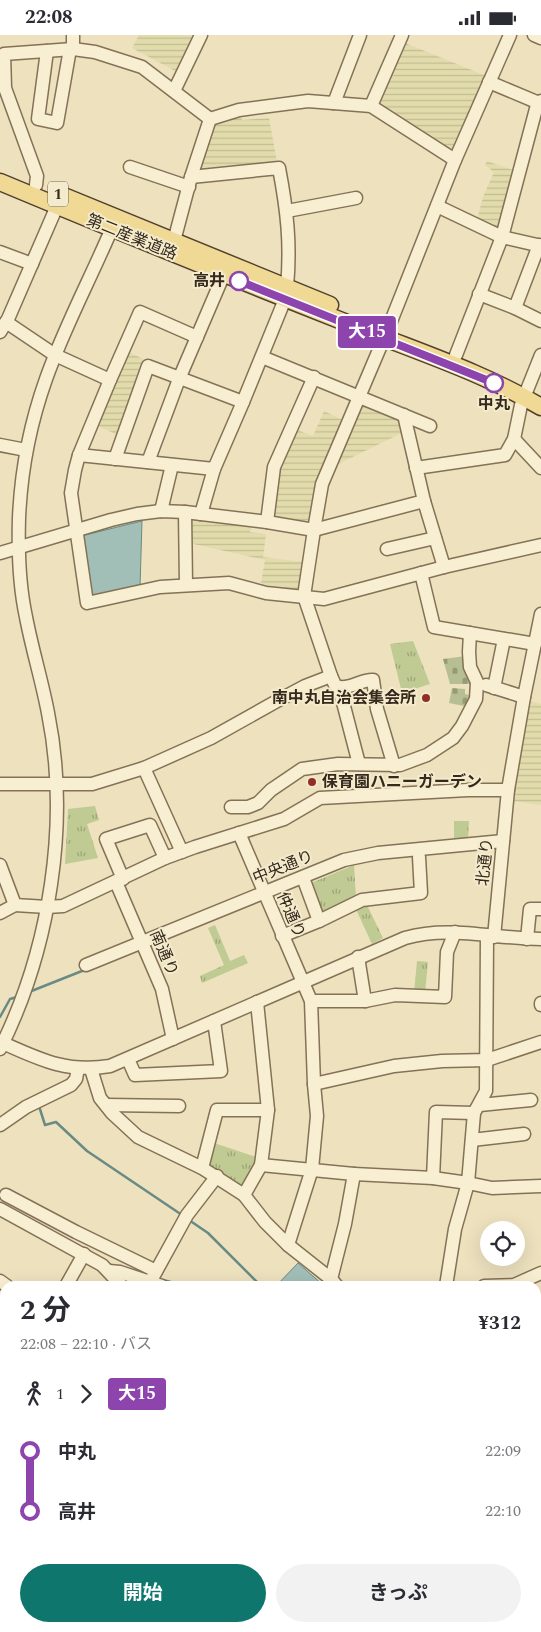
<!DOCTYPE html>
<html lang="ja">
<head>
<meta charset="utf-8">
<style>
	body { margin:0; font-family:Spectral,"Noto Sans JP",serif; background:#f2f2f3; color:#2b2b33; height:100vh; display:flex; flex-direction:column; font-size:19px; white-space:nowrap }
	* { box-sizing:border-box; margin:0 }
	p { font-size:16px; color:#7c7c81 }
	.icon { flex:none; width:28px; height:28px; fill:none; stroke:currentColor; stroke-width:2; stroke-linecap:round; stroke-linejoin:round }
	.map { position:relative; flex:1; overflow:hidden }
	.side { position:absolute; left:0px; top:1246px; width:541px; height:351px; display:flex; flex-direction:column; background:#fff; border-radius:15px 15px 0 0; box-shadow:0 5px 20px #0002 }
	.side>* { flex:none }
	.badge { padding:0 10px; border-radius:4px; font-size:18px; line-height:32px }
	.buttons { position:absolute; left:480px; top:1186px; display:grid; gap:10px }
	.buttons a { display:grid; place-items:center; width:45px; height:45px; border-radius:50%; background:#fff; box-shadow:0 5px 20px #0002; font-size:25px }
	.map>.badge { position:absolute; translate:-50% -50%; box-shadow:0 0 0 2px #fff }
	.legs { display:flex; align-items:center; gap:8px; height:55px; padding:0 20px; font-size:16px }
	.legs p { margin-inline-start:auto }
	.overview { display:flex; align-items:center; justify-content:space-between; height:85px; padding:0 20px }
	h1 { font-size:28px; font-weight:700; line-height:38px }
	.action { display:flex; gap:10px; margin-top:auto; padding:10px 20px }
	.action a { flex:1; height:58px; border-radius:30px; background:#0f766e; color:#fff; font-size:20px; font-weight:700; line-height:58px; text-align:center }
	.action a+a { background:#f2f2f3; color:#2b2b33 }
	ul { padding:0 20px; list-style:none }
	li { display:flex; align-items:center; gap:18px; height:60px; font-size:19px }
	li i { display:grid; place-items:center; width:8px; height:100%; margin:0 6px; background:currentColor }
	li i::after { content:''; width:12px; height:12px; margin:-6px; border:4px solid; border-radius:50%; background:#fff }
	li p { margin-inline-start:auto }
	li:first-child i { background:linear-gradient(#0000 50%,currentColor 0) }
	li:last-child i { background:linear-gradient(currentColor 50%,#0000 0) }
	.status { display:flex; justify-content:space-between; align-items:center; height:35px; padding:0 25px; background:#fff; direction:ltr }
	.status svg { height:14px; fill:currentColor }
	.map>svg:first-child { display:block }
	.farmland { fill:url(#farmland-rules) }
	.cemetery { fill:url(#cemetery-stones) }
	.park { fill:url(#park-tufts) }
	.water { fill:#a1beb7; stroke:#698b85 }
	.lines { fill:none; stroke-linecap:round; stroke-linejoin:round }
	.stream { stroke:#698b85; stroke-width:2.5 }
	.minor-casing { stroke:#847257; stroke-width:15 }
	.major-casing { stroke:#52402c; stroke-width:19 }
	.minor { stroke:#f8eed1; stroke-width:12 }
	.major { stroke:#f0d995; stroke-width:16 }
	.line-1-casing { stroke:#fff; stroke-width:11 }
	.line-1 { stroke:#8e44ad; stroke-width:8 }
	.stop-1-dot { fill:#fff; stroke:#8e44ad; stroke-width:2.5 }
	.poi-dot { fill:#922e28; stroke:#f4ebcd; stroke-width:2 }
	.labels { text-anchor:middle; dominant-baseline:central; stroke-width:4; stroke-linejoin:round; paint-order:stroke }
	.shield { fill:#f4ebcd; stroke:#6e6351; stroke-width:1 }
	.shield-label { font-size:15px; font-weight:bold; fill:#34291c }
	.street-label { font-size:16px; fill:#34291c; stroke:#f4ebcd }
	.stop-label { font-size:16px; font-weight:bold; fill:#34291c; stroke:#f4ebcd; text-anchor:end }
	.poi-label { font-size:16px; font-weight:bold; fill:#34291c; stroke:#f4ebcd; text-anchor:end }
</style>
</head>
<body>
<div class="status"><b>22:08</b><svg viewBox="0 0 49 12"><path d="M0 12V9h3v3zM5 12V6h3v6zM10 12V3h3v9zM15 12V0h3v12zM26 1h20v11H26zM47 4h2v5h-2z"/></svg></div>
<div class="map">
<svg width="541" height="1597" viewBox="0 0 541 1597">
	<defs>
		<pattern id="farmland-rules" width="6" height="5" patternUnits="userSpaceOnUse" patternTransform="scale(1.25)"><rect width="6" height="5" fill="#e2dcac"/><path d="M0 2.5h6" fill="none" stroke="#c2bd93"/></pattern>
		<pattern id="cemetery-stones" width="16" height="16" patternUnits="userSpaceOnUse" patternTransform="scale(1.25)"><rect width="16" height="16" fill="#b7bf92"/><path d="M2 7V4a2 2 0 0 1 4 0v3zM10 15v-3a2 2 0 0 1 4 0v3z" fill="#969b76"/></pattern>
		<pattern id="park-tufts" width="24" height="20" patternUnits="userSpaceOnUse" patternTransform="scale(1.25)"><rect width="24" height="20" fill="#c0ca93"/><path d="M3 7l-1-3M5 7V3M7 7l1-3M15 17l-1-3M17 17v-4M19 17l1-3" fill="none" stroke="#9da477"/></pattern>
	</defs>
	<rect width="100%" height="100%" fill="#ede1be"/>
	<g class="farmland">
		<polygon points="139,0 196,0 179,38 132,13"/>
		<polygon points="405,8 489,42 456,120 377,70"/>
		<polygon points="241,79 242,85 269,83 277,127 274,130 198,139 211,87"/>
		<polygon points="487,126 516,136 501,200 476,188 483,162 494,137 485,130"/>
		<polygon points="127,316 147,326 120,401 96,390"/>
		<polygon points="365,368 399,382 404,397 336,430 361,370"/>
		<polygon points="324,376 343,385 310,488 306,489 273,484 279,434 295,394 313,401"/>
		<polygon points="191,481 252,490 250,497 266,499 263,522 303,527 299,554 295,557 267,555 267,550 261,548 265,525 189,508"/>
		<polygon points="529,666 541,669 541,770 513,766"/>
	</g>
	<g class="cemetery">
		<polygon points="466,621 473,649 450,649 443,624"/>
		<polygon points="452,653 465,654 465,659 472,661 469,672 449,668"/>
	</g>
	<g class="park">
		<polygon points="413,606 430,649 402,658 390,609"/>
		<polygon points="95,771 99,785 87,789 98,823 65,829 68,774"/>
		<polygon points="454,786 469,786 468,804 454,805"/>
		<polygon points="354,830 356,863 322,877 311,848"/>
		<polygon points="364,864 383,903 372,909 354,870"/>
		<polygon points="215,890 230,926 244,920 248,928 202,948 200,941 224,930 208,893"/>
		<polygon points="417,926 428,927 425,958 414,958"/>
		<polygon points="214,1108 259,1123 243,1151 241,1152 208,1133"/>
	</g>
	<g class="water">
		<polygon points="142,486 140,552 91,563 81,501"/>
		<polygon points="298,1228 322,1249 323,1251 276,1251"/>
	</g>
	<g class="lines">
		<g class="stream">
			<polyline points="29,957 87,934"/>
			<polyline points="0,982 10,964 17,962"/>
			<polyline points="39,1071 45,1090 56,1087 87,1116 182,1180"/>
			<polyline points="189,1185 208,1198 261,1251"/>
			<polyline points="163,1245 186,1251"/>
		</g>
		<defs>
			<g id="minor">
				<polyline points="73,0 73,14 95,17 142,32 210,84"/>
				<polyline points="534,0 541,3"/>
				<polyline points="47,16 38,84 57,88 70,14"/>
				<polyline points="489,47 539,68"/>
				<polyline points="174,56 201,0"/>
				<polyline points="334,68 360,0"/>
				<polyline points="371,71 402,0"/>
				<polyline points="210,84 239,75 308,66 371,71 455,125"/>
				<polyline points="130,132 189,152"/>
				<path d="M191 142 279 133C287 175 291 209 287 252"/>
				<polyline points="36,150 37,141 5,53 4,19 73,14"/>
				<polyline points="437,171 502,202 541,211"/>
				<polyline points="287,176 356,163"/>
				<polyline points="174,206 191,142 210,84"/>
				<polyline points="0,217 32,229"/>
				<polyline points="479,259 515,273 541,286"/>
				<polyline points="515,273 539,210"/>
				<polyline points="6,287 55,320 110,345"/>
				<polyline points="388,294 455,125 510,0"/>
				<polyline points="0,297 8,284 57,171"/>
				<polyline points="197,302 140,277 110,345 79,420 75,435 71,458 87,568 160,552 229,548 266,558 324,564 444,532 541,510"/>
				<polyline points="456,320 502,202 537,70 541,66"/>
				<polyline points="262,322 430,391"/>
				<polyline points="404,380 424,466 444,532"/>
				<polyline points="514,404 541,433"/>
				<polyline points="0,410 26,415"/>
				<polyline points="79,420 214,434 243,367 285,264"/>
				<polyline points="115,424 148,331 243,367"/>
				<polyline points="148,427 179,344 224,239"/>
				<polyline points="416,433 505,420 514,404 521,370 541,320"/>
				<polyline points="161,476 172,430"/>
				<polyline points="185,477 186,550"/>
				<polyline points="201,479 214,434"/>
				<polyline points="267,487 274,432 314,342"/>
				<polyline points="387,514 435,503"/>
				<polyline points="0,518 111,485 137,479 161,476 185,477 267,487 314,495 424,466"/>
				<polyline points="421,538 434,592 535,609"/>
				<polyline points="486,650 524,662"/>
				<path d="M339 652C351 654 362 644 373 645L377 674 394 731"/>
				<polyline points="494,653 504,604"/>
				<polyline points="359,729 339,652 335,650 331,641 304,561 314,495 322,449 384,303"/>
				<polyline points="144,733 182,817"/>
				<polyline points="0,749 92,749 144,733 211,703 277,666 305,651 331,641"/>
				<polyline points="231,772 248,772 258,768 271,755 302,734 338,729 400,730 427,720 453,703 462,691 476,664 477,647 470,632 469,617 470,598"/>
				<polyline points="239,798 311,966 314,1049 317,1081 312,1134 288,1210"/>
				<polyline points="0,830 15,870 47,872 63,871 165,823 195,812 284,784 320,763 468,755 508,755"/>
				<polyline points="123,844 106,804 150,790 165,823"/>
				<polyline points="116,847 162,954 173,1004"/>
				<polyline points="305,848 319,886"/>
				<polyline points="0,878 15,870"/>
				<polyline points="282,901 319,886 362,865 421,858 419,822"/>
				<polyline points="494,902 508,755 524,662 541,579"/>
				<polyline points="527,904 530,874 541,874"/>
				<polyline points="358,922 365,966"/>
				<polyline points="86,930 344,825 378,818 503,806"/>
				<polyline points="311,966 365,966 395,960 445,962 447,917 455,897"/>
				<polyline points="541,968 541,970"/>
				<path d="M3 1008C41 1025 67 1038 110 1031L405 903C450 890 495 904 541 904"/>
				<path d="M0 1014C50 914 70 787 48 678 42 646 32 614 26 582 19 550 18 516 19 483 21 436 30 389 46 344 65 290 93 239 115 186"/>
				<polyline points="128,1024 135,1040 221,1036 214,986"/>
				<polyline points="91,1034 100,1063 112,1078 138,1102 202,1133 244,1160 265,1187 288,1210 331,1244 337,1251"/>
				<polyline points="314,1049 394,1031 442,1026 487,1025 541,1007"/>
				<polyline points="106,1070 179,1071"/>
				<polyline points="480,1070 531,1065"/>
				<polyline points="0,1090 26,1072 71,1050 76,1044 78,1033"/>
				<polyline points="472,1105 524,1099"/>
				<polyline points="261,1130 354,1139 345,1189 331,1244"/>
				<polyline points="202,1133 217,1075 268,1075"/>
				<polyline points="354,1139 433,1143 468,1148 474,1078 486,1056 487,901"/>
				<polyline points="433,1143 436,1077 474,1078"/>
				<polyline points="6,1160 76,1197 156,1236"/>
				<polyline points="244,1160 261,1130 268,1075 257,967"/>
				<polyline points="0,1174 102,1230 122,1251"/>
				<polyline points="109,1236 120,1237 162,1251"/>
				<polyline points="0,1246 7,1251"/>
				<polyline points="66,1251 84,1219"/>
				<polyline points="148,1251 187,1180 217,1141"/>
				<polyline points="446,1251 455,1194 468,1148 492,1153 541,1151"/>
				<polyline points="484,1251 514,1250 541,1238"/>
				<polyline points="536,1295 541,1294"/>
				<polyline points="536,1343 541,1342"/>
				<polyline points="0,1353 5,1355"/>
				<polyline points="536,1388 541,1388"/>
				<polyline points="0,1452 5,1436"/>
				<polyline points="536,1457 541,1457"/>
				<polyline points="536,1532 541,1534"/>
				<polyline points="0,1570 5,1572"/>
				<polyline points="536,1586 541,1586"/>
				<polyline points="62,1592 74,1597"/>
				<polyline points="304,1592 319,1597"/>
				<polyline points="160,1597 162,1592"/>
				<polyline points="217,1597 218,1592"/>
				<polyline points="340,1597 341,1592"/>
				<polyline points="449,1597 450,1592"/>
			</g>
			<g id="major">
				<path d="M0 147C115 195 231 242 347 288 412 315 481 336 541 372"/>
				<polyline points="61,160 330,270"/>
			</g>
		</defs>
		<use href="#minor" class="minor-casing"/>
		<use href="#major" class="major-casing"/>
		<use href="#minor" class="minor"/>
		<use href="#major" class="major"/>
	</g>
	<g class="lines">
		<defs>
			<polyline id="line-1" points="239,246 494,348"/>
		</defs>
		<use href="#line-1" class="line-1-casing"/>
		<use href="#line-1" class="line-1"/>
	</g>
	<g class="stop-1-dot">
		<circle cx="239" cy="246" r="9"/>
		<circle cx="494" cy="348" r="9"/>
	</g>
	<g class="poi-dot">
		<circle cx="426" cy="663" r="5"/>
		<circle cx="312" cy="747" r="5"/>
	</g>
	<g class="labels">
		<rect class="shield" x="48" y="146.5" width="20" height="25" rx="4"/>
		<g class="shield-label">
			<text x="58" y="159">1</text>
		</g>
		<g class="street-label">
			<text transform="translate(132 202) rotate(22)">第二産業道路</text>
			<text transform="translate(485 827) rotate(-84)">北通り</text>
			<text transform="translate(283 832) rotate(-22)">中央通り</text>
			<text transform="translate(291 880) rotate(67)">仲通り</text>
			<text transform="translate(164 918) rotate(67)">南通り</text>
		</g>
		<g class="stop-label">
			<text x="225" y="246">高井</text>
			<text x="494" y="369" text-anchor="middle">中丸</text>
		</g>
		<g class="poi-label">
			<text x="416" y="663">南中丸自治会集会所</text>
			<text x="322" y="747" text-anchor="start">保育園ハニーガーデン</text>
		</g>
	</g>
</svg>
<div class="buttons">
<a><svg class="icon" aria-label="locate" viewBox="0 0 24 24"><circle cx="12" cy="12" r="6"/><path d="M12 2v4M12 18v4M2 12h4M18 12h4"/></svg></a>
</div>
<b class="badge" style="left:367px;top:297px;background:#8e44ad;color:#fff">大15</b>
<section class="side">
<div class="overview"><div><h1>2 分</h1><p>22:08 – 22:10 · バス</p></div><b>¥312</b></div>
<div class="legs"><svg class="icon" aria-label="walk" viewBox="0 0 24 24"><circle cx="13" cy="4" r="2"/><path d="M13 8l-2 6 4 7M11 14l-3 7M7 12l3-4h3l4 4"/></svg>1<svg class="icon" aria-label="forward" viewBox="0 0 24 24"><path d="M9 5l7 7-7 7"/></svg><b class="badge" style="background:#8e44ad;color:#fff">大15</b></div>
<ul>
<li><i style="color:#8e44ad"></i><b>中丸</b><p>22:09</p></li>
<li><i style="color:#8e44ad"></i><b>高井</b><p>22:10</p></li>
</ul>
<div class="action"><a>開始</a><a>きっぷ</a></div>
</section>
</div>
</body>
</html>
